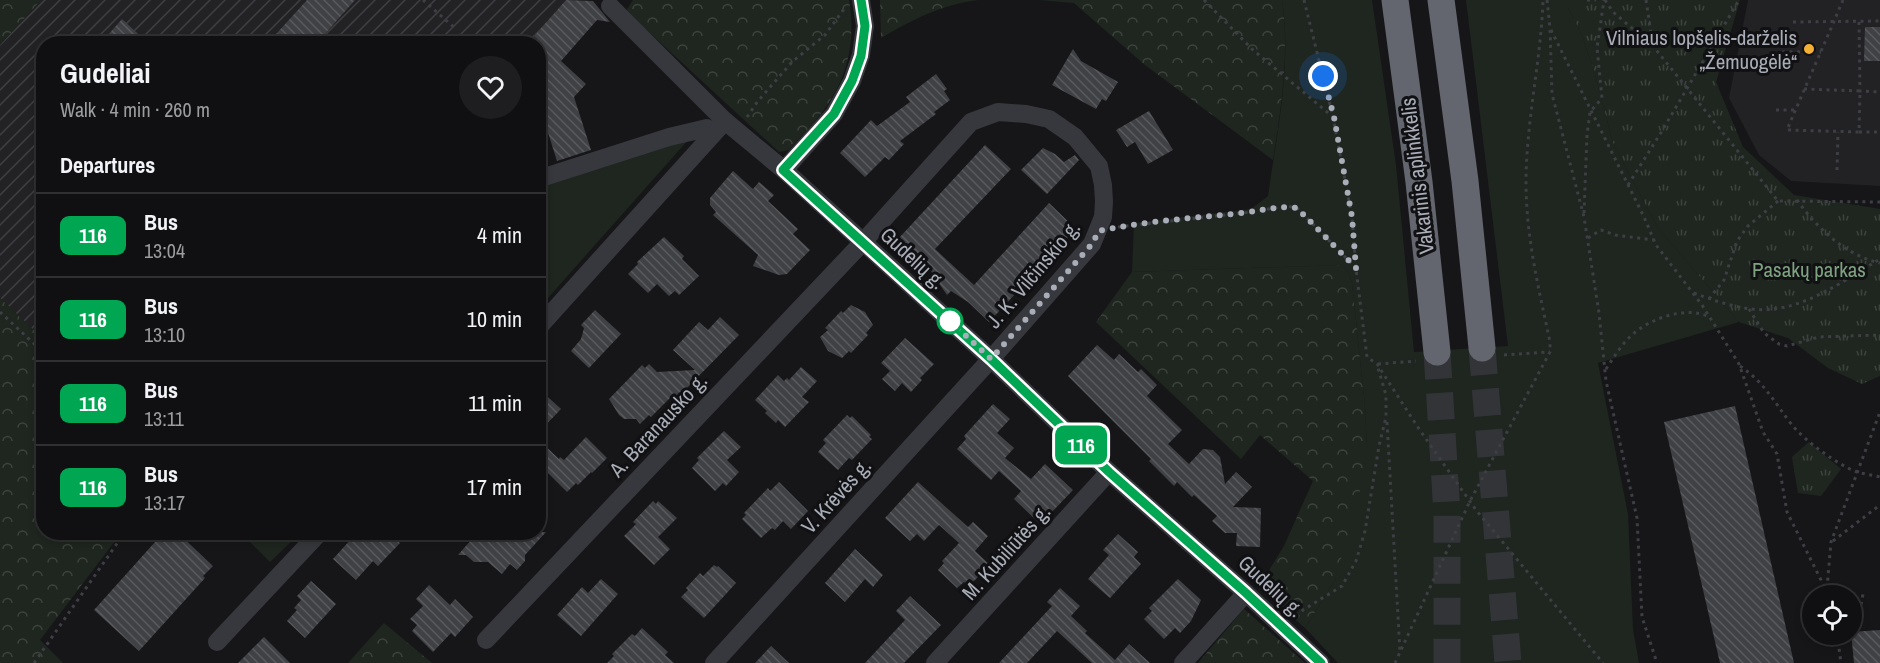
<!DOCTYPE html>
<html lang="en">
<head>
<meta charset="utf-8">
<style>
	body { margin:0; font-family:"Archivo Narrow",sans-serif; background:#1e1e20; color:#f1f3f6; height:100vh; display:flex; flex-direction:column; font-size:22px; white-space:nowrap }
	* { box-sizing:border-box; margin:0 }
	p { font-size:20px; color:#9c9d9f }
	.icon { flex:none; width:33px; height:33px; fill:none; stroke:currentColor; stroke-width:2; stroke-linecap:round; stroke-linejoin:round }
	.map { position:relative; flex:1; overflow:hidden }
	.details { position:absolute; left:36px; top:36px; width:510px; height:504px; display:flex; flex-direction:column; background:#101012; border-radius:24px; box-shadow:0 3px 9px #0003,0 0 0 2px #303032 }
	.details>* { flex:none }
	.badge { padding:0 12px; border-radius:9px; font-size:21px; line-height:39px }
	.controls { position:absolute; left:1802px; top:585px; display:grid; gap:12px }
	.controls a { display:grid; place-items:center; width:60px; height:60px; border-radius:50%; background:#101012; box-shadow:0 3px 9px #0003,0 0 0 2px #303032; font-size:30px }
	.you { position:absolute; width:30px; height:30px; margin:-15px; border:4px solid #fff; border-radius:50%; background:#1a73e8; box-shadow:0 0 0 9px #1a73e833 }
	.map>.badge { position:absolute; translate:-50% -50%; box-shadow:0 0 0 3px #fff }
	h2 { padding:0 24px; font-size:22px; line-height:54px }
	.round { display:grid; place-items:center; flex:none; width:63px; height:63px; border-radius:32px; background:#1e1e20 }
	.headline { display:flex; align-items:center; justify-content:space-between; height:102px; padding:0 24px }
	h1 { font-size:28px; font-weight:700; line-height:45px }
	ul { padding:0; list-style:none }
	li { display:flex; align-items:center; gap:18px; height:84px; padding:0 24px; border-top:2px solid #303032 }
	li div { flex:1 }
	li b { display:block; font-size:22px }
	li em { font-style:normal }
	li .badge { min-width:66px; font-weight:700; text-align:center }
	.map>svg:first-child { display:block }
	.built { fill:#222225 }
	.industrial { fill:url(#industrial-furrows) }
	.grass { fill:#1e261f }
	.forest { fill:url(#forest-crowns) }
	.park { fill:url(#park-tufts) }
	.building { fill:url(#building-back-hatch) }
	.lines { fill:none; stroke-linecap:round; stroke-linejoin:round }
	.highway-tunnel { stroke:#333438; stroke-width:27; stroke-dasharray:27 14; stroke-linecap:butt }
	.path { stroke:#3d3f44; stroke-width:3; stroke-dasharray:3 4.5; stroke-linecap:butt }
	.minor { stroke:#37383d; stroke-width:18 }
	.highway { stroke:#63666e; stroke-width:27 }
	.line-casing { stroke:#fff; stroke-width:14 }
	.line { stroke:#00a651; stroke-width:9 }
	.walk { stroke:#a8adb8; stroke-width:6; stroke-dasharray:0 10.8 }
	.poi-dot { fill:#f2b134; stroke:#111113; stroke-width:2 }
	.stop-dot { fill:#fff; stroke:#00a651; stroke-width:3 }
	.labels { text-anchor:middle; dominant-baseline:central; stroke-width:6; stroke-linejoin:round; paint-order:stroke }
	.poi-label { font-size:21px; fill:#a8adb8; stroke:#111113; text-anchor:end }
	.street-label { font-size:21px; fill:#a8adb8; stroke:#111113 }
	.park-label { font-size:21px; fill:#7fa381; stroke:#111113 }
</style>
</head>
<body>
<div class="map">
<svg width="1880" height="663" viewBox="0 0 1880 663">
	<defs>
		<pattern id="industrial-furrows" width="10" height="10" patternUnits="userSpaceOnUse" patternTransform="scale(1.5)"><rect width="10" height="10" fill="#222225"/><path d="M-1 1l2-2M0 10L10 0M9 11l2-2" fill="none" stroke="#3f3f43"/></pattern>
		<pattern id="forest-crowns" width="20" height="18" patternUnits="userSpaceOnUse" patternTransform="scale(1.5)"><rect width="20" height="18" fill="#1e261f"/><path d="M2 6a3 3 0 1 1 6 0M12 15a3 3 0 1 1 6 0" fill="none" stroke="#3c433d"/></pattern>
		<pattern id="park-tufts" width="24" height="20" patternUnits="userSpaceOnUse" patternTransform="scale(1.5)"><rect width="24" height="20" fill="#1e261f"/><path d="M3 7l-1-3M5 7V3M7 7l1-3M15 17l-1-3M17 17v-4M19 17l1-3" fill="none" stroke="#3c433d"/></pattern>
		<pattern id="building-back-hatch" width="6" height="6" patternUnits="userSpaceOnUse" patternTransform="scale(1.5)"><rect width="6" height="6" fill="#404145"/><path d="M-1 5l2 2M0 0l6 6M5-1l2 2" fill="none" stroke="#595a5e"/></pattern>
	</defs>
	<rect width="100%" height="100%" fill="#161618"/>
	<polygon class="built" points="1748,0 1880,0 1880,186 1791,181 1759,155 1729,98"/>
	<polygon class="industrial" points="41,0 566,0 534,36 544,45 44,44 43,339 0,298 0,45"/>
	<g class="grass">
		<path d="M1282 0H1372L1396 165 1414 352 1508 346 1466 0H1568V8L1582 35 1595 74 1613 143 1658 228 1739 322 1598 363 1628 514 1633 629 1639 663H1338L1305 628 1335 580 1367 448 1365 407 1352 283 1349 274 1342 265 1132 272 1134 223 1251 209 1268 196C1277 132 1292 65 1282 0Z"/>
		<polygon points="689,139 539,308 539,185"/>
		<polygon points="241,533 300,533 270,562"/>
	</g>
	<g class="forest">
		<polygon points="0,0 41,0 0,45"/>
		<path d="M633 0H849C855 34 850 70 831 99 820 118 803 134 789 150L779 152 626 11Z"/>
		<path d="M880 0H978C940 5 914 19 881 38Z"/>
		<path d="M1040 0H1282C1290 53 1281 107 1273 160L1145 65 1074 3Z"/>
		<polygon points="1342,265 1349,274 1352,283 1365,407 1367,448 1364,476 1335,580 1305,628 1258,588 1284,546 1313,481 1260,435 1241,459 1096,322 1132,272"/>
		<polygon points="0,298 43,339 44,532 121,533 40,640 63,663 0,663"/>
		<polygon points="1244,609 1305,663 1198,663"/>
		<polygon points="384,623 432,663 348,663"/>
	</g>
	<g class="park">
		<polygon points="1568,0 1740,0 1716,82 1743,147 1794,195 1880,209 1880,376 1862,384 1828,368 1788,338 1739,322 1658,228 1613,143 1595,74 1582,35 1568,8"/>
		<polygon points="1809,442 1841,469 1821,496 1798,493 1792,457"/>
	</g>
	<g class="building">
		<polygon points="307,0 355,0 316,44 267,44"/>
		<polygon points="566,0 593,1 610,22 597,20 561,61 586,84 574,97 591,150 557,161 538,101 538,40 534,36"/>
		<polygon points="122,19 149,44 100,44"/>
		<polygon points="1865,27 1880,27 1880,61 1864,61"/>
		<polygon points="1073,49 1081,61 1118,82 1106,101 1102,99 1096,109 1052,85"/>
		<polygon points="936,74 947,89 944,91 950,100 934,112 936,114 900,141 904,144 889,160 885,157 865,177 840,153 871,120 877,126 910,102 906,97"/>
		<polygon points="1149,111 1173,150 1148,164 1135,142 1127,147 1116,130"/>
		<polygon points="985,145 1011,169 935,249 974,285 1049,203 1076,229 989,322 968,302 951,291 947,295 924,261 899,238"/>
		<polygon points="1043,148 1055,154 1064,162 1075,155 1079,160 1047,194 1021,170"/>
		<polygon points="733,171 753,189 759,182 774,195 768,201 798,229 793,234 810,250 787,274 779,275 753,266 758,255 713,215 716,212 710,205 710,198"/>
		<polygon points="664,237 684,256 682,259 699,276 679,295 675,291 669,296 657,284 648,293 628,274 638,264 637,262"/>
		<polygon points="851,305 865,312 873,325 866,333 868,335 851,353 849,351 842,358 828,351 820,337 828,330 825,328 841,311 843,313"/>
		<polygon points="595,310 621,334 589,368 571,351 581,339 584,328 581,325"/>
		<polygon points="720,317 739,335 687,388 694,395 684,405 674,394 651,417 649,415 640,424 636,419 624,419 619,415 609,399 642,365 645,368 649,364 657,372 695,370 673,350 699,322 708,330"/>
		<polygon points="905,338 934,364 920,378 922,380 911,392 902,383 895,391 882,379 890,371 881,363"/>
		<polygon points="1097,345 1114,360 1119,354 1138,372 1141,369 1157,385 1147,396 1182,430 1168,444 1189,464 1203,449 1213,450 1220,457 1225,484 1236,472 1252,487 1233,507 1261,508 1260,547 1236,546 1237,533 1225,533 1212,521 1217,516 1194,495 1192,497 1177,482 1174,486 1149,461 1151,459 1068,376"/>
		<polygon points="801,367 817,381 802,397 809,402 785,427 778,420 776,423 765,413 767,411 755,400 778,375 784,381 787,378 789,380"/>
		<polygon points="538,388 561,409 538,433"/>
		<polygon points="993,404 1010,419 997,433 1014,448 1005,458 1031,479 1045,464 1073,490 1051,513 1049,512 1039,523 1014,499 1021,491 999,471 991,480 957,449 966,439 964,436"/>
		<polygon points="1735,406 1794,663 1720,663 1664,422"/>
		<polygon points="847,415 850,418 852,416 871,435 869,437 872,439 852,460 849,458 838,470 818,452 826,443 823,440"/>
		<polygon points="724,431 741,447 727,460 739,472 726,486 723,483 715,491 692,468 699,460 697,458"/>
		<polygon points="586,437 607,458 592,473 591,472 578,485 576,483 567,492 538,463 538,439 559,459 560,457 564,460"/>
		<polygon points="779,482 808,511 791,529 783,521 775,530 772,528 761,538 742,519 746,515 744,513 768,488 770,491"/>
		<polygon points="918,482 968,527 973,522 988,536 975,551 990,565 969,586 964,582 957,588 938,570 944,563 942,561 959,543 939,525 924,541 917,534 910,541 885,518"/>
		<polygon points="653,501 656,504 658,501 677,518 658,537 670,549 654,565 624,536 636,524 633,522"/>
		<polygon points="164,532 177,532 213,566 203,576 205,578 139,651 94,610"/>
		<polygon points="363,532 388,532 400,543 378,566 373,561 356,580 333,559 352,538 355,541"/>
		<polygon points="478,532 546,532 525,555 525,561 517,570 510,564 502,574 488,562 474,562 466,555 458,555"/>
		<polygon points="1118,534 1138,552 1134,557 1141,564 1110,598 1088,579 1109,555 1103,550"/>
		<polygon points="855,549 883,575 873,587 865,579 845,602 825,583"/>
		<polygon points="714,565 717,567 718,566 736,583 704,618 681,597 688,590 686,588 700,573 703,576"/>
		<polygon points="601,579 618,594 581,636 557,615 582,587 588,593"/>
		<polygon points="1178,579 1201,600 1191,621 1180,633 1175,628 1164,639 1144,619 1152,611 1149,608"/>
		<polygon points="311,581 336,604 305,638 287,621 297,610 294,608 301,600 297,596"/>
		<polygon points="429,585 450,605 455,599 473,617 455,637 451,633 433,652 412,631 417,625 410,619 423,606 416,599"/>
		<polygon points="1060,588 1080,606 1071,616 1087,631 1085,633 1115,660 1129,644 1150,663 1092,663 1057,631 1027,663 999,663 1052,606 1047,602"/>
		<polygon points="910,596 941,625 904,663 865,663 905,620 896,611"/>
		<polygon points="642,628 668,652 665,655 674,663 607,663 614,656 612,654 632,634 635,636"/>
		<polygon points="1880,630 1880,663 1854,663 1851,632"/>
		<polygon points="264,637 290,663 238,663"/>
		<polygon points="771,646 789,663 755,663"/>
	</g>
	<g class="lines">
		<g class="highway-tunnel">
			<polyline points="1482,348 1508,663"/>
			<polyline points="1437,352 1447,514 1447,663"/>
		</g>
		<g class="path">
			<polyline points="423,0 456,29"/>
			<polyline points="1204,0 1253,50 1333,117"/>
			<polyline points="1304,0 1333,117 1352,217 1356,269 1367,357 1377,364 1419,429 1476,510 1603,663"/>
			<polyline points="1547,0 1550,28 1552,94 1584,217 1599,313 1606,381 1637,518 1642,617 1657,663"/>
			<polyline points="1587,0 1596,0"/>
			<polyline points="1605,0 1613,12 1653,46"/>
			<polyline points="1646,0 1653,46 1778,201 1880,202"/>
			<polyline points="1793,22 1880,21"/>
			<polyline points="1859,22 1860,91 1880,92"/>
			<polyline points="1551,30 1644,217 1656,245 1702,305 1739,364 1763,432 1777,454 1787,512 1829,596"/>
			<polyline points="1782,52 1821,52"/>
			<path d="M1804 89 1860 91 1859 132 1787 130C1805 87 1825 43 1843 0"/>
			<polyline points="1776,110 1795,110"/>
			<polyline points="747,117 758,101 792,62 825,35 844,9"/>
			<polyline points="1859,132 1880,132"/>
			<polyline points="1837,170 1838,132"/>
			<polyline points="1628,185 1662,131 1739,0"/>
			<path d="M1797 200C1817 228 1845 255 1880 263"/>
			<polyline points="1584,213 1587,135 1590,112 1602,98 1597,48 1604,0"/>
			<polyline points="1118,227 1251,212 1286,206 1297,208 1355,267"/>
			<polyline points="1588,238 1601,230 1615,235 1654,240"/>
			<path d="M1694 293C1712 300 1733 307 1752 309 1798 315 1843 281 1880 259"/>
			<polyline points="1709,299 1724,280 1737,241 1748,226 1778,201"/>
			<polyline points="1749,309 1764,333 1779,344 1787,346 1819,337 1880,335"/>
			<polyline points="0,312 44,353"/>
			<polyline points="1504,355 1550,352"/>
			<polyline points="1378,364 1416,361"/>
			<path d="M1740 366C1765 383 1774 402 1792 425 1805 441 1838 465 1857 472 1864 474 1872 475 1880 477"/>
			<path d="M1606 369C1614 357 1621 345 1632 335 1649 319 1685 306 1707 316"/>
			<polyline points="1387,422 1400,652"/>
			<polyline points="1833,541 1880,505"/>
			<polyline points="1827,588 1831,542 1880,412"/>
			<polyline points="1297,617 1303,610 1342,586 1356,561 1365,531 1379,446 1386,417 1386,395 1378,368"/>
			<polyline points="1851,621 1858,620 1863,594"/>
			<polyline points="1837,634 1841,663"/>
			<polyline points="34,663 125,532"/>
			<path d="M1395 663 1470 501 1550 352V342C1539 290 1526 237 1526 183 1526 121 1541 61 1543 0"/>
		</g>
		<g class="minor">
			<polyline points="610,6 725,121 784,170 863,242 991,359 1109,472 1246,593 1321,663"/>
			<polyline points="784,170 834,114 852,81 861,55 865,26 861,0"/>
			<polyline points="538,179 669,137 707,128 714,133"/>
			<polyline points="538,328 725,121"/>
			<polyline points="486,640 863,242 971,122 998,112 1026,114 1049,119 1075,137 1099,166 1103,185 1104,202 1103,217 1092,244 991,359 714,663"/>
			<polyline points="217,642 320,532"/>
			<polyline points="935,663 1109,472"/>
			<polyline points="1183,663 1246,593"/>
		</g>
		<g class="highway">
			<polyline points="1395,0 1419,182 1437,352"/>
			<polyline points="1441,0 1465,181 1482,348"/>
		</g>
	</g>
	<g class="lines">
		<defs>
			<polyline id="line" points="861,0 865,26 861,56 852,81 834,114 783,170 991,359 1109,472 1246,593 1321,663"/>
		</defs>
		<use href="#line" class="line-casing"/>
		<use href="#line" class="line"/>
		<path class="walk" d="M950 321 991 359 1092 244 1099 231C1146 221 1194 218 1242 213 1261 211 1279 205 1297 208L1356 268 1352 217 1334 117 1323 76"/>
	</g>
	<circle class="poi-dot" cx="1809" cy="49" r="6"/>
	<circle class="stop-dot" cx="950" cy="321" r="12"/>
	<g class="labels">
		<g class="poi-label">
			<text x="1797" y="37">Vilniaus lopšelis-darželis<tspan x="1797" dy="24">„Žemuogėlė“</tspan></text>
		</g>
		<g class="street-label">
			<text transform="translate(1417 176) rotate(-97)">Vakarinis aplinkkelis</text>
			<text transform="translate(913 258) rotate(43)">Gudelių g.</text>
			<text transform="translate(1033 274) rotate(-50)">J. K. Vilčinskio g.</text>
			<text transform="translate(658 425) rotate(-47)">A. Baranausko g.</text>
			<text transform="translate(836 496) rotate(-48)">V. Krėvės g.</text>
			<text transform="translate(1006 552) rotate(-48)">M. Kubiliūtės g.</text>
			<text transform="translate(1271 586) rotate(43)">Gudelių g.</text>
		</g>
		<g class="park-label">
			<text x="1809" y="269">Pasakų parkas</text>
		</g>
	</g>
</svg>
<div class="controls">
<a><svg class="icon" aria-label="locate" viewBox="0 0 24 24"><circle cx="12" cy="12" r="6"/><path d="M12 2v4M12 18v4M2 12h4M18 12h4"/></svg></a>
</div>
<div class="you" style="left:1323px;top:76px"></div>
<b class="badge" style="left:1081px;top:445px;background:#00a651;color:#fff">116</b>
<section class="details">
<div class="headline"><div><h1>Gudeliai</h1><p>Walk · 4 min · 260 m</p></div><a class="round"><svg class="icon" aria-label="heart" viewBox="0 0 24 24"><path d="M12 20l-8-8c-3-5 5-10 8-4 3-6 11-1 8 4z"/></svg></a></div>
<h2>Departures</h2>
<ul>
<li><span class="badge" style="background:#00a651;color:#fff">116</span><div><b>Bus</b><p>13:04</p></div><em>4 min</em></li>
<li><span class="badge" style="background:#00a651;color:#fff">116</span><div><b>Bus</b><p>13:10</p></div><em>10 min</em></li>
<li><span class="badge" style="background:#00a651;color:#fff">116</span><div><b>Bus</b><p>13:11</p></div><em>11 min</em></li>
<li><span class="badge" style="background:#00a651;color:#fff">116</span><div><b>Bus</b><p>13:17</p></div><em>17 min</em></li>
</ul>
</section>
</div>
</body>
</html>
